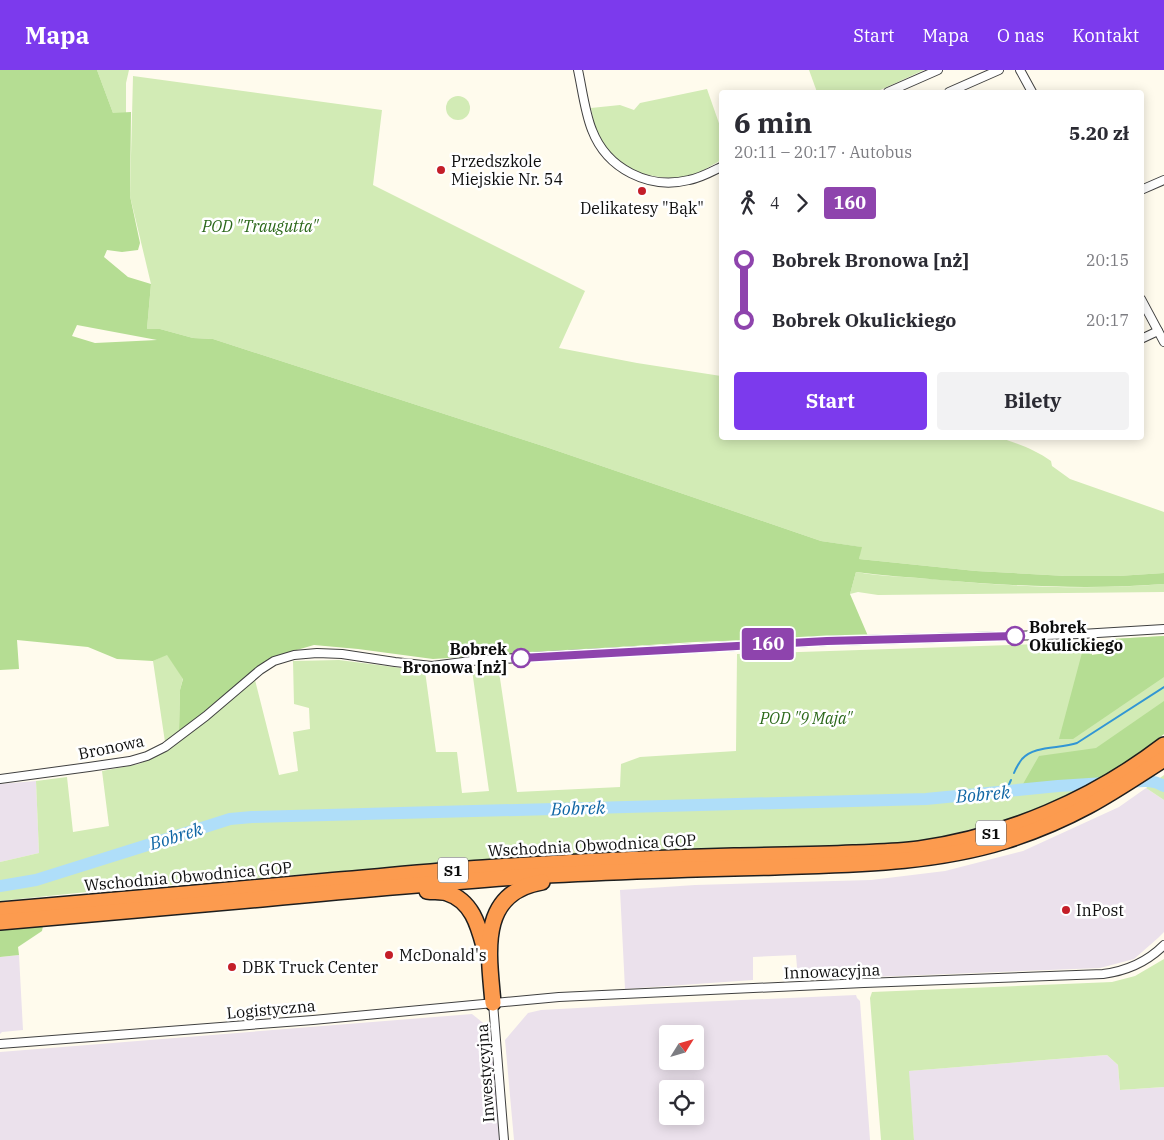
<!DOCTYPE html>
<html lang="pl">
<head>
<meta charset="utf-8">
<style>
	body { margin:0; font-family:"IBM Plex Serif",serif; background:#f2f2f3; color:#2b2b33; height:100vh; display:flex; flex-direction:column; font-size:19px; white-space:nowrap }
	* { box-sizing:border-box; margin:0 }
	p { font-size:16px; color:#7c7c81 }
	.icon { flex:none; width:28px; height:28px; fill:none; stroke:currentColor; stroke-width:2; stroke-linecap:round; stroke-linejoin:round }
	.map { position:relative; flex:1; overflow:hidden }
	.details { position:absolute; left:719px; top:20px; width:425px; height:350px; display:flex; flex-direction:column; background:#fff; border-radius:5px; box-shadow:0 2px 12px #0003 }
	.details>* { flex:none }
	.badge { padding:0 10px; border-radius:4px; font-size:18px; line-height:32px }
	.needle { width:32px; rotate:53deg }
	.buttons { position:absolute; left:659px; top:955px; display:grid; gap:10px }
	.buttons a { display:grid; place-items:center; width:45px; height:45px; border-radius:5px; background:#fff; box-shadow:0 2px 12px #0003; font-size:25px }
	.map>.badge { position:absolute; translate:-50% -50%; box-shadow:0 0 0 2px #fff }
	.legs { display:flex; align-items:center; gap:8px; height:55px; padding:0 15px; font-size:16px }
	.legs p { margin-inline-start:auto }
	.head { display:flex; align-items:center; justify-content:space-between; height:85px; padding:0 15px }
	h1 { font-size:28px; font-weight:700; line-height:38px }
	.cta { display:flex; gap:10px; margin-top:auto; padding:10px 15px }
	.cta a { flex:1; height:58px; border-radius:5px; background:#7c3aed; color:#fff; font-size:20px; font-weight:700; line-height:58px; text-align:center }
	.cta a+a { background:#f2f2f3; color:#2b2b33 }
	ul { padding:0 15px; list-style:none }
	li { display:flex; align-items:center; gap:18px; height:60px; font-size:19px }
	li i { display:grid; place-items:center; width:8px; height:100%; margin:0 6px; background:currentColor }
	li i::after { content:''; width:12px; height:12px; margin:-6px; border:4px solid; border-radius:50%; background:#fff }
	li p { margin-inline-start:auto }
	li:first-child i { background:linear-gradient(#0000 50%,currentColor 0) }
	li:last-child i { background:linear-gradient(currentColor 50%,#0000 0) }
	header { display:flex; align-items:center; gap:30px; box-sizing:border-box; height:70px; padding:0 25px; background:#7c3aed; color:#fff }
	header strong { font-size:24px }
	nav { display:flex; gap:28px; margin-inline-start:auto; font-size:18px }
	.map>svg:first-child { display:block }
	.industrial { fill:#ebe1ec; fill-rule:evenodd }
	.green { fill:#d2ebb5 }
	.forest { fill:#b5dd93; fill-rule:evenodd }
	.lines { fill:none; stroke-linecap:round; stroke-linejoin:round }
	.stream { stroke:#3296d4; stroke-width:2 }
	.river { stroke:#afdef9; stroke-width:12 }
	.minor-casing { stroke:#404040; stroke-width:10 }
	.motorway-casing { stroke:#1e1e1e; stroke-width:18 }
	.minor { stroke:#fff; stroke-width:8 }
	.motorway { stroke:#fc9b4f; stroke-width:15 }
	.line-1-casing { stroke:#fff; stroke-width:11 }
	.line-1 { stroke:#8e44ad; stroke-width:8 }
	.poi-dot { fill:#c41e28; stroke:#fff; stroke-width:2 }
	.stop-1-dot { fill:#fff; stroke:#8e44ad; stroke-width:2.5 }
	.labels { text-anchor:middle; dominant-baseline:central; stroke-width:5; stroke-linejoin:round; paint-order:stroke }
	.shield { fill:#fff; stroke:#565656; stroke-width:1 }
	.shield-label { font-size:15px; font-weight:bold; fill:#0d0d0d }
	.poi-label { font-size:16px; fill:#0d0d0d; stroke:#fff; text-anchor:start }
	.park-label { font-size:16px; font-style:italic; fill:#2b681a; stroke:#fff }
	.stop-label { font-size:16px; font-weight:bold; fill:#0d0d0d; stroke:#fff; text-anchor:start }
	.street-label { font-size:16px; fill:#0d0d0d; stroke:#fff }
	.water-label { font-size:18px; font-style:italic; fill:#1066a5; stroke:#fff }
</style>
</head>
<body>
<header>
<strong>Mapa</strong>
<nav><a>Start</a><a>Mapa</a><a>O nas</a><a>Kontakt</a></nav>
</header>
<div class="map">
<svg width="1164" height="1070" viewBox="0 0 1164 1070">
	<rect width="100%" height="100%" fill="#fffbed"/>
	<g class="industrial">
		<polygon points="36,711 39,783 0,792 0,714"/>
		<polygon points="1146,718 1164,730 1164,862 1158,868 1134,889 1100,898 798,910 796,885 753,887 753,910 625,919 620,820 695,815 871,810 945,801 1023,781 1119,737"/>
		<polygon points="19,885 23,960 2,962 0,964 0,887"/>
		<path d="M856 925 857 928 860 931 870 1070H514L505 970 528 943 541 940 651 934ZM668 964H695V991H668ZM668 1019H695V1046H668Z"/>
		<polygon points="472,944 492,960 500,1070 0,1070 0,982"/>
		<polygon points="1107,985 1118,995 1120,1020 1164,1017 1164,1070 914,1070 908,1001"/>
	</g>
	<g class="green">
		<polygon points="97,0 129,0 126,13 126,43 113,43"/>
		<polygon points="809,0 924,0 876,22 817,22"/>
		<path d="M133 6 382 40 373 115 585 221 559 278 637 293 721 306V368H1001C1019 374 1036 380 1051 391L1052 396 1070 409 1164 442V503L1118 506H1066L976 501 859 489 861 477 821 471 546 377 213 269 193 268 160 259H147L151 214 130 126Z"/>
		<path d="M707 19 721 59V90C709 97 697 105 683 107 665 110 632 104 617 92 610 85 601 74 597 64 594 56 593 46 591 38L620 35 634 40 640 33Z"/>
		<circle cx="458" cy="38" r="12"/>
		<path d="M856 502C885 507 914 507 943 510 1017 517 1090 520 1164 514V522L878 525 858 522 850 524Z"/>
		<polygon points="1164,566 1164,664 1131,689 1070,726 1023,746 916,773 546,785 106,820 0,831 0,792 39,783 36,711 67,707 73,762 109,756 102,701 139,694 169,680 165,672 153,591 167,584 183,608 180,620 179,660 229,623 255,610 279,705 298,701 293,662 310,659 309,638 294,634 293,591 339,590 425,601 436,682 457,682 462,723 489,721 472,600 498,595 517,722 620,717 621,694 640,687 736,681 737,584 1041,574 1089,570 1092,585 1113,582 1113,569"/>
		<polygon points="1164,705 1164,730 1146,718"/>
		<polygon points="1164,889 1164,1017 1120,1020 1118,995 1107,985 909,1001 914,1070 881,1070 870,928 872,922 1112,912 1135,906"/>
	</g>
	<g class="forest">
		<path d="M0 0H97L113 43 131 42 130 126 140 173 138 180 122 182 107 180 104 187 128 207 151 214 147 259H160L193 268 213 269 546 377 821 471 862 477 859 489 976 501 1066 506H1118L1164 503V514C1089 520 1014 516 940 510 912 507 884 506 856 502L850 524 868 566 695 572 433 589 358 579 314 575 276 586 229 623 179 661 180 620 183 609 167 585 153 591 117 589 88 577 17 570 19 599 0 600ZM77 255 157 270 95 273 72 266Z"/>
		<polygon points="1164,566 1164,607 1073,669 1059,669 1083,579 1089,570 1092,585 1113,582 1113,569"/>
		<polygon points="1164,631 1164,664 1131,689 1100,708 1023,714 1039,686 1096,678"/>
		<polygon points="43,856 42,861 18,877 19,885 0,887 0,859"/>
	</g>
	<g class="lines">
		<g class="stream">
			<path d="M1014 703C1016 698 1019 693 1022 689 1034 675 1060 679 1077 673L1164 617"/>
			<polyline points="1006,721 1011,710"/>
		</g>
		<g class="river">
			<path d="M1128 712C1141 711 1152 709 1164 716"/>
			<polyline points="0,816 36,810 208,756 230,749 252,747 926,729 1058,716 1105,713"/>
		</g>
		<defs>
			<g id="minor">
				<path d="M578 0C582 18 585 43 592 60 607 99 649 120 689 110 700 108 711 102 721 97"/>
				<polyline points="1020,0 1032,22"/>
				<polyline points="888,22 938,0"/>
				<polyline points="949,22 999,0"/>
				<polyline points="1141,120 1164,110"/>
				<polyline points="1141,229 1164,272"/>
				<polyline points="1141,269 1158,261"/>
				<polyline points="0,709 89,697 130,691 147,686 165,677 206,646 260,600 274,591 294,585 317,583 342,584 395,592 432,596 471,591 549,586 827,571 1081,564 1164,559"/>
				<polyline points="493,933 504,1070"/>
				<path d="M0 974 313 950 559 927 864 913 1103 904C1126 901 1147 892 1164 875"/>
			</g>
			<g id="motorway">
				<path d="M427 821C434 822 441 821 447 823 473 831 479 858 485 880"/>
				<path d="M0 840C109 831 219 821 328 811 379 807 431 801 483 798 566 792 650 788 734 786 773 785 813 785 853 783 875 782 897 782 919 779 1008 766 1092 730 1164 675"/>
				<path d="M0 852C87 844 175 837 262 829 347 821 432 813 518 807 603 801 689 799 775 797 853 794 930 794 1005 771 1033 762 1062 750 1088 736 1114 722 1139 705 1164 689"/>
				<path d="M493 933C489 885 477 823 542 812"/>
			</g>
		</defs>
		<use href="#minor" class="minor-casing"/>
		<use href="#motorway" class="motorway-casing"/>
		<use href="#minor" class="minor"/>
		<use href="#motorway" class="motorway"/>
	</g>
	<g class="lines">
		<defs>
			<polyline id="line-1" points="521,588 827,571 1015,566"/>
		</defs>
		<use href="#line-1" class="line-1-casing"/>
		<use href="#line-1" class="line-1"/>
	</g>
	<g class="poi-dot">
		<circle cx="441" cy="100" r="5"/>
		<circle cx="642" cy="121" r="5"/>
		<circle cx="1066" cy="840" r="5"/>
		<circle cx="389" cy="885" r="5"/>
		<circle cx="232" cy="897" r="5"/>
	</g>
	<g class="stop-1-dot">
		<circle cx="1015" cy="566" r="9"/>
		<circle cx="521" cy="588" r="9"/>
	</g>
	<g class="labels">
		<g class="shield">
			<rect x="976" y="750.5" width="30" height="25" rx="4"/>
			<rect x="438" y="787.5" width="30" height="25" rx="4"/>
		</g>
		<g class="shield-label">
			<text x="991" y="763">S1</text>
			<text x="453" y="800">S1</text>
		</g>
		<g class="poi-label">
			<text x="451" y="91">Przedszkole<tspan x="451" dy="18">Miejskie Nr. 54</tspan></text>
			<text x="642" y="138" text-anchor="middle">Delikatesy "Bąk"</text>
			<text x="1076" y="840">InPost</text>
			<text x="399" y="885">McDonald's</text>
			<text x="242" y="897">DBK Truck Center</text>
		</g>
		<g class="park-label">
			<text x="260" y="156">POD "Traugutta"</text>
			<text x="806" y="648">POD "9 Maja"</text>
		</g>
		<g class="stop-label">
			<text x="1029" y="557">Bobrek<tspan x="1029" dy="18">Okulickiego</tspan></text>
			<text x="507" y="579" text-anchor="end">Bobrek<tspan x="507" dy="18">Bronowa [nż]</tspan></text>
		</g>
		<g class="street-label">
			<text transform="translate(111 677) rotate(-12)">Bronowa</text>
			<text transform="translate(592 775) rotate(-3)">Wschodnia Obwodnica GOP</text>
			<text transform="translate(188 806) rotate(-5)">Wschodnia Obwodnica GOP</text>
			<text transform="translate(832 901) rotate(-2)">Innowacyjna</text>
			<text transform="translate(271 939) rotate(-5)">Logistyczna</text>
			<text transform="translate(485 1003) rotate(-94)">Inwestycyjna</text>
		</g>
		<g class="water-label">
			<text transform="translate(983 724) rotate(-5)">Bobrek</text>
			<text transform="translate(578 738) rotate(-2)">Bobrek</text>
			<text transform="translate(176 766) rotate(-17)">Bobrek</text>
		</g>
	</g>
</svg>
<div class="buttons">
<a><svg class="needle" viewBox="-14 -14 28 28"><path d="M0-13l5 13h-10z" fill="#e53935"/><path d="M0 13l5-13h-10z" fill="#7c7c81"/></svg></a>
<a><svg class="icon" aria-label="locate" viewBox="0 0 24 24"><circle cx="12" cy="12" r="6"/><path d="M12 2v4M12 18v4M2 12h4M18 12h4"/></svg></a>
</div>
<b class="badge" style="left:768px;top:574px;background:#8e44ad;color:#fff">160</b>
<section class="details">
<div class="head"><div><h1>6 min</h1><p>20:11 – 20:17 · Autobus</p></div><b>5.20 zł</b></div>
<div class="legs"><svg class="icon" aria-label="walk" viewBox="0 0 24 24"><circle cx="13" cy="4" r="2"/><path d="M13 8l-2 6 4 7M11 14l-3 7M7 12l3-4h3l4 4"/></svg>4<svg class="icon" aria-label="forward" viewBox="0 0 24 24"><path d="M9 5l7 7-7 7"/></svg><b class="badge" style="background:#8e44ad;color:#fff">160</b></div>
<ul>
<li><i style="color:#8e44ad"></i><b>Bobrek Bronowa [nż]</b><p>20:15</p></li>
<li><i style="color:#8e44ad"></i><b>Bobrek Okulickiego</b><p>20:17</p></li>
</ul>
<div class="cta"><a>Start</a><a>Bilety</a></div>
</section>
</div>
</body>
</html>
